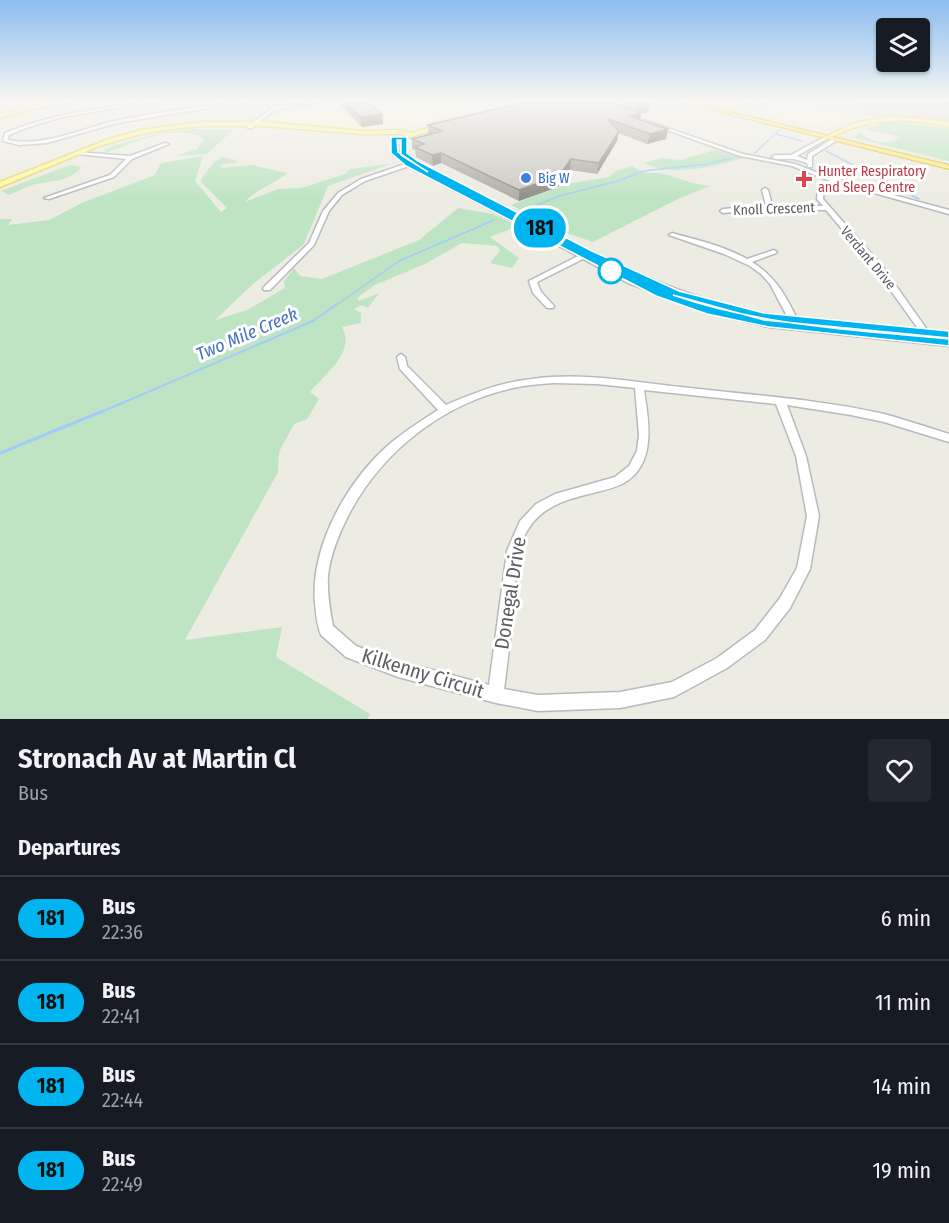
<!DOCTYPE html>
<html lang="en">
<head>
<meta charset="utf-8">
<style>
	body { margin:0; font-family:"Fira Sans Condensed",sans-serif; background:#242831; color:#f1f3f6; height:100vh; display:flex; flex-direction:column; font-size:22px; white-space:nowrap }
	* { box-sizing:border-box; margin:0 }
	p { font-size:20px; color:#9ea1a6 }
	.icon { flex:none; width:33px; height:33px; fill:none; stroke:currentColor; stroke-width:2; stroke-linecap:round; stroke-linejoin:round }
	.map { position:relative; height:719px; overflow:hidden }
	.sheet { display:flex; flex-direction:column; background:#171b24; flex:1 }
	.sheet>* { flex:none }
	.badge { padding:0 12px; border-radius:20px; font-size:21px; line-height:39px }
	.tools { position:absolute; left:876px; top:18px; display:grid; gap:12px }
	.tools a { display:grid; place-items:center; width:54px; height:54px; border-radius:6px; background:#171b24; box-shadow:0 2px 4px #0004; font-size:30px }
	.map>.badge { position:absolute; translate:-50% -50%; box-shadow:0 0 0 3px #fff }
	h2 { padding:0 18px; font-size:22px; line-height:54px }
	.round { display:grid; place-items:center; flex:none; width:63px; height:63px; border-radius:6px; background:#242831 }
	.head { display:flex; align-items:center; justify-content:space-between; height:102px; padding:0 18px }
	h1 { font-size:28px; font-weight:700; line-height:45px }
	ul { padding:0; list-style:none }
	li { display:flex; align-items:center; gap:18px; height:84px; padding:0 18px; border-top:2px solid #363941 }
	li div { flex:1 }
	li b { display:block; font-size:22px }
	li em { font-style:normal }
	li .badge { min-width:66px; font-weight:700; text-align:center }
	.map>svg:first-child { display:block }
	.commercial { fill:#fdf8d7 }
	.industrial { fill:#deddd6 }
	.green { fill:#bee4c3 }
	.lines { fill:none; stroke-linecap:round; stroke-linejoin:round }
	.stream-far2 { stroke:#a2cbfc; stroke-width:1.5 }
	.stream-far1 { stroke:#a2cbfc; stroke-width:2 }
	.stream { stroke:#a2cbfc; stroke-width:3 }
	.minor-casing { stroke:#b7b9be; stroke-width:3 }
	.major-casing { stroke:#edd55a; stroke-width:3 }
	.highway-casing { stroke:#e8bb06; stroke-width:2 }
	.minor { fill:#fff; fill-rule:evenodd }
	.major { fill:#fdf9a7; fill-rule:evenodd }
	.highway { fill:#faea8c; fill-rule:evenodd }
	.wall { fill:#aeaca6 }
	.shaded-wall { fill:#8d8c87 }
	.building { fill:#cac8c1; stroke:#8d8c87; stroke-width:1.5 }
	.line { fill:#00b5ef; stroke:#fff; stroke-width:1.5; fill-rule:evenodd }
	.shop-dot { fill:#3f7fe0; stroke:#fff; stroke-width:2 }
	.health-dot { fill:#e0444e; stroke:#fff; stroke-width:2 }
	.stop-dot { fill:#fff; stroke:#00b5ef; stroke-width:3 }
	.labels { text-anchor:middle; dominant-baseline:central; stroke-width:6; stroke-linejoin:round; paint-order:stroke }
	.far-health-label { font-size:14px; fill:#be3a42; stroke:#fff; text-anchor:start }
	.far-shop-label { font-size:14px; fill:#366cbe; stroke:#fff; text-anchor:start }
	.far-street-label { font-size:14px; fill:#5a5d62; stroke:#fff }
	.water-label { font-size:18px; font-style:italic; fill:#4573bf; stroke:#fff }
	.near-street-label { font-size:20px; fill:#5a5d62; stroke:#fff }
</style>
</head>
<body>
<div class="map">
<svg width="949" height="719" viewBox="0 0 949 719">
	<rect width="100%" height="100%" fill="#edece2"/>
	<g class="commercial">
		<polygon points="335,101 522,101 390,130 352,129 266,120 288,109"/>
		<polygon points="778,101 786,101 857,116 830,127 807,125 752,112"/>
	</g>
	<polygon class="industrial" points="847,101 949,101 946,102 949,104 949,123 892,116 868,116"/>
	<g class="green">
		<path d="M889 122 949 128V161L852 137 860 132C871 143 889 146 901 137L866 129Z"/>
		<path d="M195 129 233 130 207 154 175 156 197 149 205 139C173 122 137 143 105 153V149C135 138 164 132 195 129Z"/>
		<path d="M716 150 743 158C713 167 673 177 644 163L662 158 680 160Z"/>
		<path d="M203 156 195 181 221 212 227 208 200 181 213 163 222 157 236 160 237 163 221 164V168L252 165 287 173C273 185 256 189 245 202L278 189 301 188 345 174 350 169 391 164 328 186 304 244 253 284 215 320 247 310 285 288 284 281 294 268 300 276 322 279 419 240 458 208 493 214 518 226 490 237 519 258 512 268 490 263 500 251 497 246 462 243 425 264 375 285 357 298 359 301 379 293 368 308 362 305 354 309 361 313V323L342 327C356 352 325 374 310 392L319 399 307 419 294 424 279 452 278 472 185 640 282 627 276 657 370 714 368 719H0V219H12L8 225 49 220 84 202 155 175 161 163Z"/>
		<path d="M70 165 81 167C72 182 47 181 32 185 24 187 17 192 9 195L1 191Z"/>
		<path d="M632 166C650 178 652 170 668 175 683 180 694 184 710 186L678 199 593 242 555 229 511 205 566 184 609 177 616 171Z"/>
	</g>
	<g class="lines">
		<g class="stream-far2">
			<polyline points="276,102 287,101"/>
			<polyline points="232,107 264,104"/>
			<polyline points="823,107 831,101"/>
			<polyline points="776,134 802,141"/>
			<polyline points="826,151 919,199"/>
			<polyline points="755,153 779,130"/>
			<polyline points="530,208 559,196 618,181 643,171 707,164 731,158"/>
			<polyline points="335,306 399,261 494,220"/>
		</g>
		<polyline class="stream-far1" points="99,413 313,321 337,304"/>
		<polyline class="stream" points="0,453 103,411"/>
		<defs>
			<g id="minor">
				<polygon points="68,101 75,101 34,109 32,108"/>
				<path d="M153 101H161L62 117 26 128 9 135 8 140C45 147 79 129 115 121 157 112 200 107 243 101H250L117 123 47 143 19 145 3 141 5 133C53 113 103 108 153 101Z"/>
				<polygon points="263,101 267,101 276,107 318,101 326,101 276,109 252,128 248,128 248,126 272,108"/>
				<polygon points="387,101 391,101 395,104 392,105"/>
				<polygon points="743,101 750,101 764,104 762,105"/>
				<polygon points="945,101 949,101 949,103"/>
				<path d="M627 114 743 154 795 164 831 178 949 210V214L835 182 824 190 823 199 882 266 928 331 949 332V338L931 336 929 338 949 340V346L769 327 710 313 628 283 583 259 537 282 541 292 554 306 553 308H547L533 293 529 281 578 256 409 166 365 181 342 195 329 211 314 245 270 290H264L263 288 309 243 323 211 338 193 361 179 405 164 392 153V138L394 137 396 138V152L412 164 584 253 587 254 588 256C603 263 618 272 634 279 683 302 737 318 791 324L735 313 700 303 654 286 607 264 608 262H614C672 290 724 308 788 318L770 284 761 274 750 266 724 254 669 235 672 233C697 240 724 246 747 259L774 250 777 252 776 253 752 262C775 276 786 296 797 319L919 330 876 270 826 210 769 209 723 213 720 211 723 209 766 205 762 190 765 188 768 190 772 205 823 206 817 199 818 189 830 181 792 166 740 156 627 116ZM855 330 922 336 924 338Z"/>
				<polygon points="402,137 406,138 404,151 414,159 414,161 410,161 400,151"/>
				<polygon points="824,137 828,138 797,156 807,160 808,154 832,139 836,139 836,141 812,156 812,167 808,167 807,163 794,159 775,159 772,157 775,155 791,155"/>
				<polygon points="165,143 169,144 132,159 114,177 49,199 44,198 110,175 126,159 78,154 76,153 76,152 130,156"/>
				<path d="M401 354 405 357 407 366 446 405C474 393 502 382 532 379 582 372 632 382 681 387 749 395 817 399 884 414 906 420 927 427 949 434V442L884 422 851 415 787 405 806 456 819 516 810 569 790 608 765 640 727 668 674 697 620 708 538 711 496 703 398 677 351 659 346 657 321 635C317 625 316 614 315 603 310 545 349 478 392 442 407 430 422 420 438 410L400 369 397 357ZM554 383 597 384 635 388 639 435 637 451 629 466 615 477 555 494 536 504 520 521 507 551 489 685 398 661 356 646 333 626C330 610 327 593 328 576 330 555 339 534 348 516 381 452 443 403 513 388 527 385 541 384 554 383ZM644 390 776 404 796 456 807 516 797 568 780 598 755 630 717 658 672 682 620 692 538 695 504 689C508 660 511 631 514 603 516 579 515 548 529 528 539 512 556 503 574 498 589 493 607 491 622 484 657 466 649 422 644 390Z"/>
			</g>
			<g id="major">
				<polygon points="54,101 62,101 0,118 0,114"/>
				<path d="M886 117 916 118 949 122V126C903 119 870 116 828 139L823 138 854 123Z"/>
				<polygon points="202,122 264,122 362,131 400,130 411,133 443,124 446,126 410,137 400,134 362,134 264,126 202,126 171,129 141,134 99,146 0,187 0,182 109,139 141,130"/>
			</g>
			<polygon id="highway" points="676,101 685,101 949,165 949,169"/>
		</defs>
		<use href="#minor" class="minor-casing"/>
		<use href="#major" class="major-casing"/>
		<use href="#highway" class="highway-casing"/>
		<use href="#minor" class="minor"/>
		<use href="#major" class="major"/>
		<use href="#highway" class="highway"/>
	</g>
	<g class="wall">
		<polygon points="340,101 366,101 382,114 383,124 362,127 341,106"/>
		<polygon points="624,101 650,103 648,112 641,114 640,119 668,129 666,139 647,144 618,133 617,141 597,174 570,170 558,187 519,201 441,163 433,166 416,157 415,150 412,149 412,139 428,134 428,125 623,107"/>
	</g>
	<g class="shaded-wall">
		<polygon points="650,103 648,112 641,114 639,123 629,116 637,114 639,105"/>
		<polygon points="382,114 383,124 362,127 360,117"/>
		<polygon points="668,129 666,139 647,144 650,134"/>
		<polygon points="619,131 617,141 597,174 599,163"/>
		<polygon points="441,153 441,163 433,166 432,155"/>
		<polygon points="571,159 570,170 558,187 519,201 519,190"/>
	</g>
	<g class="building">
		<polygon points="343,101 366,101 382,114 360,117"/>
		<polygon points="530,101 605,101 641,113 629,116 668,129 650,134 608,119 619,131 599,163 571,159 559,176 519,190 441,153 432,155 415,147 424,144 412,139 442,131 428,125"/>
		<polygon points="625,101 644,101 650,103 639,105"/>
	</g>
	<linearGradient id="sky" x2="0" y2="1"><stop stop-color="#8cbdf0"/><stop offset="0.5" stop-color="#f7f6f2"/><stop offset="1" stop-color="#f7f6f2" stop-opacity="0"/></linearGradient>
	<rect width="949" height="201" fill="url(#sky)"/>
	<path class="line" d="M391 137H407V153L418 161 592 251 679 291 764 313 949 331V338L764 320 673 295C762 326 856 330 949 339V346L769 327 707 314 656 296 406 166 391 153ZM397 140H401V155L428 172 398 152Z"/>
	<circle class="shop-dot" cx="526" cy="178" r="6"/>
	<path class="health-dot" d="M801 170h6v6h6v6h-6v6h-6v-6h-6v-6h6z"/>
	<circle class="stop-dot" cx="611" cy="271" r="12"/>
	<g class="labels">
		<g class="far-health-label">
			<text x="818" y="171">Hunter Respiratory<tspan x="818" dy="16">and Sleep Centre</tspan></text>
		</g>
		<g class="far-shop-label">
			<text x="538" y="178">Big W</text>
		</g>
		<g class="far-street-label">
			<text transform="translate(774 209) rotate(-2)">Knoll Crescent</text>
			<text transform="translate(868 258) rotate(50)">Verdant Drive</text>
		</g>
		<g class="water-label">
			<text transform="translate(247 334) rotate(-23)">Two Mile Creek</text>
		</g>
		<g class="near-street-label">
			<text transform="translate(510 593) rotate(-81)">Donegal Drive</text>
			<text transform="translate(423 673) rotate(17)">Kilkenny Circuit</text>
		</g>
	</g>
</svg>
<div class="tools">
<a><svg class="icon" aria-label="layers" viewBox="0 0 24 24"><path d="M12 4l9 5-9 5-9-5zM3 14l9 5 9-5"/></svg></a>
</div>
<b class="badge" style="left:540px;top:228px;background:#00b5ef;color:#111">181</b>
</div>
<section class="sheet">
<div class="head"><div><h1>Stronach Av at Martin Cl</h1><p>Bus</p></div><a class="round"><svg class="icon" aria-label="heart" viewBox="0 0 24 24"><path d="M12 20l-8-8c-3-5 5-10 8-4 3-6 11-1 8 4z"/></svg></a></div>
<h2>Departures</h2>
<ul>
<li><span class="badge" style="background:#00b5ef;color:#111">181</span><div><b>Bus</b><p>22:36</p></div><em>6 min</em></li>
<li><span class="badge" style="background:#00b5ef;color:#111">181</span><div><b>Bus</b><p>22:41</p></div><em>11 min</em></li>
<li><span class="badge" style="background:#00b5ef;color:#111">181</span><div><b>Bus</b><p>22:44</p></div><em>14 min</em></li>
<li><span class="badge" style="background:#00b5ef;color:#111">181</span><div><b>Bus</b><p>22:49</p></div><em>19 min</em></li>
</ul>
</section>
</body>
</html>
